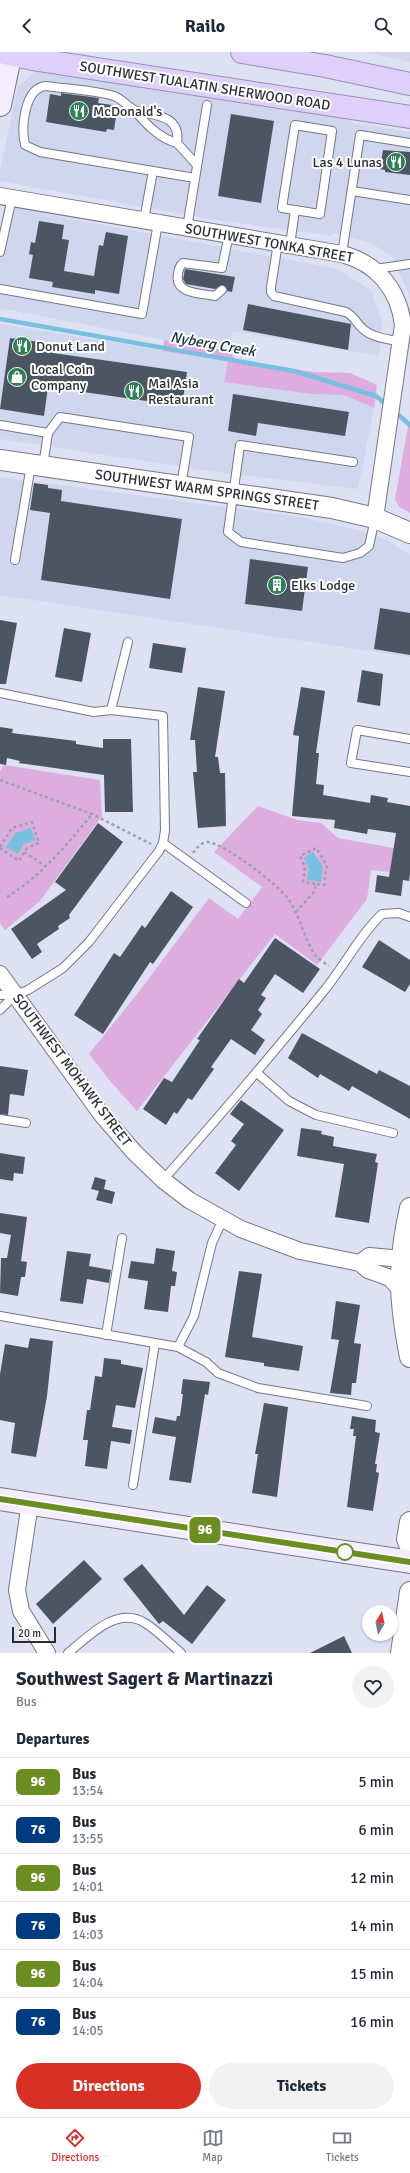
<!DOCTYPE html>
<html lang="en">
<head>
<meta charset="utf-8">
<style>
	body { margin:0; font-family:Signika,sans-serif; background:#f2f2f3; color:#1f2937; height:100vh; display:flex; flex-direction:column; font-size:15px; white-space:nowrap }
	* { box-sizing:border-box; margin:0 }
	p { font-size:13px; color:#747a83 }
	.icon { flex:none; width:22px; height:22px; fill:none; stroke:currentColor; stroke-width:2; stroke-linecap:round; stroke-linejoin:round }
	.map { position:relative; height:1601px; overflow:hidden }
	.sheet { display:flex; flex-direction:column; background:#fff; flex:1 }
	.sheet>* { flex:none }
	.badge { padding:0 8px; border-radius:6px; font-size:14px; line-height:26px }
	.needle { width:26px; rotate:9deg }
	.controls { position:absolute; left:362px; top:1553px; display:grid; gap:8px }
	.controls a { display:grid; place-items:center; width:36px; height:36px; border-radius:50%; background:#fff; box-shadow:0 1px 3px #0004; font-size:20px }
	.scale { position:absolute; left:12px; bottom:10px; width:44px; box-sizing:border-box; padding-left:4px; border:2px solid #2b2c33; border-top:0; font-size:11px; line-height:14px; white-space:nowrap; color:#2b2c33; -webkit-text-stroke:3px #fff; paint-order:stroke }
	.map>.badge { position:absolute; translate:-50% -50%; box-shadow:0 0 0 2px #fff }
	h2 { padding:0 16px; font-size:15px; line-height:36px }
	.round { display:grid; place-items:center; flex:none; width:42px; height:42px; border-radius:21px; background:#f2f2f3 }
	.head { display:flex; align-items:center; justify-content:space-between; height:68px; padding:0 16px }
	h1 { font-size:19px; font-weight:800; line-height:30px }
	.cta { display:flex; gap:8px; margin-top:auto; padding:8px 16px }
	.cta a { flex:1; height:46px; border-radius:24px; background:#d93025; color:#fff; font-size:16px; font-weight:800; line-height:46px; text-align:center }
	.cta a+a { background:#f2f2f3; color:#1f2937 }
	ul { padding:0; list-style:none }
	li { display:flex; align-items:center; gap:12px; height:48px; padding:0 16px; border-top:1px solid #e0e1e3 }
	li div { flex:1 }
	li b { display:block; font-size:15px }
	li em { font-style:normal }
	li .badge { min-width:44px; font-weight:700; text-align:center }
	header { display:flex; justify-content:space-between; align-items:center; height:52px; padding:0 16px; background:#fff; font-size:18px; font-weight:800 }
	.tab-bar { display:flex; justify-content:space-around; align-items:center; height:56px; border-top:1px solid #e0e1e3; background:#fff; font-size:11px; color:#747a83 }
	.tab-bar a { display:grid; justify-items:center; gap:2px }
	.tab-bar .selected { color:#d93025 }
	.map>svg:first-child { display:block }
	.built { fill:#d1d6ef }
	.green { fill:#dcadde }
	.water { fill:#78c0e0 }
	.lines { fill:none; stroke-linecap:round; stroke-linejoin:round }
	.stream { stroke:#78c0e0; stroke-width:4.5 }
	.building { fill:#4c5663 }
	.service-casing { stroke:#747787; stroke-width:10 }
	.minor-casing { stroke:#747787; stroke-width:18 }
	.tertiary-casing { stroke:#747787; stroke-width:22 }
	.secondary-casing { stroke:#747787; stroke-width:24 }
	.trunk-casing { stroke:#9a8fb3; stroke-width:24 }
	.path { stroke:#9c9fad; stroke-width:2.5; stroke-dasharray:3 3; stroke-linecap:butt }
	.service { stroke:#fff; stroke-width:8 }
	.minor { stroke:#fff; stroke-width:16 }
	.tertiary { stroke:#fff; stroke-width:20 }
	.secondary { stroke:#f3edfd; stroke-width:22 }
	.trunk { stroke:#ded0fa; stroke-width:22 }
	.line-casing { stroke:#fff; stroke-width:9 }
	.line { stroke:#6b8e23; stroke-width:6 }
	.stop-dot { fill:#fff; stroke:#6b8e23; stroke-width:2 }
	.labels { text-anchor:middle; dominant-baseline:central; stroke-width:4; stroke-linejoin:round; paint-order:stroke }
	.street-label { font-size:14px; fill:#2b2c33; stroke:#fff }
	.poi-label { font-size:14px; fill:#2b2c33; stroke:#fff; text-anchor:start }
	.water-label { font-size:15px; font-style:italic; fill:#0f313f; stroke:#fff }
</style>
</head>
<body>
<header><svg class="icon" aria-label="back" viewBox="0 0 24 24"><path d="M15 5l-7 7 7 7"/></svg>Railo<svg class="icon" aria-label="search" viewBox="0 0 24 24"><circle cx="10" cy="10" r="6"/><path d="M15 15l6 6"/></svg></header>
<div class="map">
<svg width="410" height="1601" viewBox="0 0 410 1601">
	<rect width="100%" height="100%" fill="#dee1f3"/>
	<g class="built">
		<polygon points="365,0 410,0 410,10"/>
		<polygon points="36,19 229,43 351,65 351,71 410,80 410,246 393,206 372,191 332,181 331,184 210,167 0,129 0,118 18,35"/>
		<polygon points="4,154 337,217 371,238 382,269 379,304 233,279 229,299 164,288 0,256 0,182"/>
		<polygon points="0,272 228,309 224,330 311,342 344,343 374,356 358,437 209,419 0,387"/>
		<polygon points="0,425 300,465 363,479 387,488 410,503 410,605 0,543"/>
	</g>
	<g class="green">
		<polygon points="164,288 229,299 237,309 314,320 350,321 377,333 374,356 344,343 311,342 224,330 228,309 163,299"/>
		<polygon points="409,369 410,370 410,461 399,455 395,447"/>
		<polygon points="4,713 100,728 102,764 40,849 5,878 0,871 0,719"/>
		<polygon points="258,754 297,768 321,771 338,786 394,796 390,820 371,818 367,847 317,913 275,882 137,1059 110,1029 89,1002 141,937 209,846 238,867 262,835 214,800"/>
	</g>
	<g class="water">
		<polygon points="31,776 35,788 24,792 18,802 6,795 15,781"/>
		<polygon points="313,800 323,815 321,830 307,828 309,816 304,806"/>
	</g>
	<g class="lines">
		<g class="stream">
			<polyline points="0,267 294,319 376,344 388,354"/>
			<polyline points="394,359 410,373"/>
		</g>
	</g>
	<g class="building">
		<polygon points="61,41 99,46 98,51 112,53 110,64 116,65 114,78 107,77 106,80 46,70 50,42 61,44"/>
		<polygon points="231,62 274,69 261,151 218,144"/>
		<polygon points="383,98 410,100 410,123 385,120 385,118 380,117"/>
		<polygon points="39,169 64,173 62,187 69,188 64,219 94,224 99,193 103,194 106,180 128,184 119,242 95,238 95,242 52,235 53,230 29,226 33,203 29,202 31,190 35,191"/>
		<polygon points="185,217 235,225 232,240 227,239 226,235 223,233 215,237 186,232 183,227"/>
		<polygon points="248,252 351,272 348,298 243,278"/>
		<polygon points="10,286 54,292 53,301 187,320 182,354 48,335 44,364 0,357"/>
		<polygon points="233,342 349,360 345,384 258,371 256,384 228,379"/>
		<polygon points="34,431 48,433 48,436 62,438 61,449 182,467 170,547 41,528 50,461 30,458"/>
		<polygon points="250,507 308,515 302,559 245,552"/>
		<polygon points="380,556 410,561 410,603 374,597"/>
		<polygon points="0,568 17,571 6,632 0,632"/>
		<polygon points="64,576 91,581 82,630 55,625"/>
		<polygon points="153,591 186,596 182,621 149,616"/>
		<polygon points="362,618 383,622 380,654 357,650"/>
		<polygon points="198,635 225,639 215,705 218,705 220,721 225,721 226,774 198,776 193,720 197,720 195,688 190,688"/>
		<polygon points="301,635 325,639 316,701 319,701 316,732 324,733 323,743 370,751 371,743 388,746 387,750 410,754 410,822 409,829 403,828 401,844 375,840 377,823 389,825 396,781 368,777 367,782 334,776 335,768 292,764 299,684 293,683"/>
		<polygon points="0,675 13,677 12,681 76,689 76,692 103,696 103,687 131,687 133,760 105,760 104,723 19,711 20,709 7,706 6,713 0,712"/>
		<polygon points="98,771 123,790 69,863 70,866 58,874 59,877 37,892 42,900 32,907 11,877 66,838 55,830"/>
		<polygon points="171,839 193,855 153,912 150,910 103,982 74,963 114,901 120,905 142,873 145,876"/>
		<polygon points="275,886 320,917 303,941 275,922 261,943 266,946 258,958 262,962 251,978 265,988 255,1003 231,987 211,1015 214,1017 192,1048 188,1046 177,1062 174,1060 166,1073 143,1057 164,1026 172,1030 200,988 197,987 239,927 244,931"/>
		<polygon points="379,888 410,908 410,932 405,940 362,915"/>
		<polygon points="302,981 377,1022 379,1018 410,1034 410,1067 352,1034 349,1039 320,1022 318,1026 288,1006"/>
		<polygon points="0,1014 28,1018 24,1044 10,1042 8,1063 0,1062"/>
		<polygon points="241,1048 284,1078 239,1139 215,1121 236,1093 231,1089 244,1072 230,1062"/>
		<polygon points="301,1076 322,1079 321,1082 334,1085 333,1094 377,1102 375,1110 378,1111 369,1171 335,1165 344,1112 297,1104"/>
		<polygon points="0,1101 25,1105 23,1122 14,1121 13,1129 0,1127"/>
		<polygon points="95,1125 106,1128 104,1137 115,1140 112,1152 96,1148 99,1139 91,1137"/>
		<polygon points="0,1161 27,1165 21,1209 27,1210 25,1225 21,1225 18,1244 0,1241 1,1206 7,1206 11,1183 0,1181"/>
		<polygon points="156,1196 175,1199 172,1219 177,1220 175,1234 171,1234 168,1260 144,1257 148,1229 128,1226 131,1209 154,1212"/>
		<polygon points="67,1199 91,1202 89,1214 111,1218 109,1231 87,1227 83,1252 60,1249"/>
		<polygon points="239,1219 262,1222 252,1285 303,1294 299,1319 264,1314 264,1311 225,1305"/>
		<polygon points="336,1249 360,1253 354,1291 361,1292 356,1331 352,1331 351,1343 330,1341 339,1288 331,1287"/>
		<polygon points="30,1286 53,1289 47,1344 36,1405 11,1401 15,1371 0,1368 0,1322 5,1292 28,1296"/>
		<polygon points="104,1306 121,1308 121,1312 143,1316 135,1356 116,1353 112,1375 132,1378 130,1392 111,1389 107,1417 85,1414 88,1388 83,1388 87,1358 90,1358 95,1324 102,1325"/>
		<polygon points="183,1327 210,1330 208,1343 205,1342 191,1431 169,1428 176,1385 152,1381 155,1365 176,1369 177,1364 180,1364 183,1342 181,1342"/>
		<polygon points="264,1351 288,1355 277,1445 252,1441 258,1402 255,1402"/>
		<polygon points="352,1364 376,1368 375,1380 380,1381 375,1412 377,1412 376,1420 379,1421 373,1459 347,1455 356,1384 353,1384 354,1377 350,1377"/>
		<polygon points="84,1508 102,1527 53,1572 36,1552"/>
		<polygon points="142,1512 184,1563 207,1533 226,1548 192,1592 163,1569 159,1572 123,1527"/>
		<polygon points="344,1584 352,1601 310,1601"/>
	</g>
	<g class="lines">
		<defs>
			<g id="service">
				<path d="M135 59C147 73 159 86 177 91"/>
				<polygon points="295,73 332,79 320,162 282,156"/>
				<polyline points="153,119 195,126"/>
				<polyline points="352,139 410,148"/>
				<path d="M144 168 153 119 40 100 25 93C21 76 24 36 46 34 68 37 93 38 114 44 123 47 129 57 137 59 156 64 181 63 177 91L197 113"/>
				<polyline points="187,176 207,53"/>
				<path d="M278 191 271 235V240L274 244 346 260C354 264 356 271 363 277 373 286 389 287 401 290"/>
				<polyline points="290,193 295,158"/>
				<polyline points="0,200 12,146"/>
				<polyline points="342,202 360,83 410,91"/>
				<polyline points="375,217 410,212"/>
				<polyline points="0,237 142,262 158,171"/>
				<path d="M222 238 215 244C200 241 174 242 178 222 179 217 179 214 183 211L222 216 229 182"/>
				<polyline points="0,373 48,381"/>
				<polyline points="353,410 240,393 228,480 241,490 343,506 360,501 369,494 375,467"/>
				<polyline points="43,414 48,381 60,365 189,385 181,434"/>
				<polyline points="15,508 31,413"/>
				<polyline points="0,641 94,660 111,658 163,664 165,778 163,791 159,799 89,890 63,916 28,938 15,943 0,943"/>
				<polyline points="111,658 128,590"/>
				<polyline points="410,687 357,678 351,711 410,720"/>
				<polyline points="163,791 246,851"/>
				<polyline points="0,958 15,943"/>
				<polyline points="257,1021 289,1049 316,1063 393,1081"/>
				<polyline points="0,1067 26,1071"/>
				<path d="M163 1128C218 1066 271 1004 323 940 344 915 358 885 382 862L399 861 410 865"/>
				<polyline points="0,1264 178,1295 206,1310 218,1321 258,1336 367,1354"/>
				<polyline points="106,1283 122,1186"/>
				<polyline points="178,1295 194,1264 212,1191 223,1167"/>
				<polyline points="133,1433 155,1291"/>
				<path d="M68 1601C88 1585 117 1553 145 1571 158 1579 169 1591 181 1601"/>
			</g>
			<g id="minor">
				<path d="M0 144 342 202C377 211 399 238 403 273L375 466"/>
				<polyline points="0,922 102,1063 134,1100 163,1128 189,1148 241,1177 300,1199 360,1211 368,1218 390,1226 400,1237"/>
				<polyline points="360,1211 369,1204 402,1207"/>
				<polyline points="30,1451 17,1538 21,1559 47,1601"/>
			</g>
			<g id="tertiary">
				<polyline points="0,408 332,456 375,466 410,481"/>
				<path d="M410 1156C397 1213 399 1249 410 1305"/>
				<polyline points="410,1470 407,1487 410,1495"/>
				<polyline points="401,1601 410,1540"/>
			</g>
			<g id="secondary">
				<polyline points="0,53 11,0"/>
				<polyline points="0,1447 410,1510"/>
			</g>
			<g id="trunk">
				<polyline points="0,0 38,8 410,65"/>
				<polyline points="242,0 325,14 410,32"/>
			</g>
		</defs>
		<use href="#service" class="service-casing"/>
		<use href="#minor" class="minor-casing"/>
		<use href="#tertiary" class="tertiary-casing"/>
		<use href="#secondary" class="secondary-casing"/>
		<use href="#trunk" class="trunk-casing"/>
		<g class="path">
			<polyline points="0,728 92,762 151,792"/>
			<polyline points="0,795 12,776 32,770 39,791 27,796 19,809 0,796"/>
			<polyline points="24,800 45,814"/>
			<path d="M193 801C197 796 200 791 207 790 223 790 280 834 289 848 300 865 304 886 315 903 318 907 325 911 329 914"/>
			<path d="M7 845C41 824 67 793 92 762"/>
			<polyline points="296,860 314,840 316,832 303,830 305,815 300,804 316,796 327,813 324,833 316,832"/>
		</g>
		<use href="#service" class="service"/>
		<use href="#minor" class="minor"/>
		<use href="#tertiary" class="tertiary"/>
		<use href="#secondary" class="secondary"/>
		<use href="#trunk" class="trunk"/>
	</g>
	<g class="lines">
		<defs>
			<polyline id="line" points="0,1447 410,1510"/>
		</defs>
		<use href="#line" class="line-casing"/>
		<use href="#line" class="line"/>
	</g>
	<defs>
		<symbol id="restaurant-disc" viewBox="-11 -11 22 22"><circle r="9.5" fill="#2d8153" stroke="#fff"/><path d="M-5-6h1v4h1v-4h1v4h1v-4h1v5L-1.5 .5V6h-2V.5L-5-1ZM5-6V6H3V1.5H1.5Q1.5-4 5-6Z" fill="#fff"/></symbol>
		<symbol id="shop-disc" viewBox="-11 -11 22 22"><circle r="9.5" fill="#2d8153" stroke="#fff"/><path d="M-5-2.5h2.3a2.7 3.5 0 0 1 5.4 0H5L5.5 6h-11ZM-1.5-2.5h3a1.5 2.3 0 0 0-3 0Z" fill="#fff"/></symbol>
		<symbol id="building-disc" viewBox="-11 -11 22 22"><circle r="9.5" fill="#2d8153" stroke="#fff"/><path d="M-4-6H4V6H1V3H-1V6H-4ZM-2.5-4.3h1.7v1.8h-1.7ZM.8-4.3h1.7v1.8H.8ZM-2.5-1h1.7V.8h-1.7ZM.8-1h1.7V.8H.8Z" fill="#fff"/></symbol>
	</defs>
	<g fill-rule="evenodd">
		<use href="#restaurant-disc" x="68" y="48" width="22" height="22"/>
		<use href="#restaurant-disc" x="385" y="99" width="22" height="22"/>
		<use href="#restaurant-disc" x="11" y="283" width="22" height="22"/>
		<use href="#shop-disc" x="6" y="314" width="22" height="22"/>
		<use href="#restaurant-disc" x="123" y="328" width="22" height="22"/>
		<use href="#building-disc" x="266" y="522" width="22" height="22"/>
	</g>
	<circle class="stop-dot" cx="345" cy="1500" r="8"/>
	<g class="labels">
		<g class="street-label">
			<text transform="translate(205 34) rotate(9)">SOUTHWEST TUALATIN SHERWOOD ROAD</text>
			<text transform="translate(269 191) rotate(10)">SOUTHWEST TONKA STREET</text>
			<text transform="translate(207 438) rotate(8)">SOUTHWEST WARM SPRINGS STREET</text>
			<text transform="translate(72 1018) rotate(53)">SOUTHWEST MOHAWK STREET</text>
		</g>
		<g class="poi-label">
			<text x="93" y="59">McDonald's</text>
			<text x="382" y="110" text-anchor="end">Las 4 Lunas</text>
			<text x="36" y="294">Donut Land</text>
			<text x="31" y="317">Local Coin<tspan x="31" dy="16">Company</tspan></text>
			<text x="148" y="331">Mai Asia<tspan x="148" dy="16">Restaurant</tspan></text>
			<text x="291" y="533">Elks Lodge</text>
		</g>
		<g class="water-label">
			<text transform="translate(213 292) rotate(10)">Nyberg Creek</text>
		</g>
	</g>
</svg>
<div class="controls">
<a><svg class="needle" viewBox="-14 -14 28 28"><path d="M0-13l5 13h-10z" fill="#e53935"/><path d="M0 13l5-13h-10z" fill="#747a83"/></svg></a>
</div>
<div class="scale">20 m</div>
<b class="badge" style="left:205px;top:1478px;background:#6b8e23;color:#fff">96</b>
</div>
<section class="sheet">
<div class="head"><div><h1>Southwest Sagert &amp; Martinazzi</h1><p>Bus</p></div><a class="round"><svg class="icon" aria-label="heart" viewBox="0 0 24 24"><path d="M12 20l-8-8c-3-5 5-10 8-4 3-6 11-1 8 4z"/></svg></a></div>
<h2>Departures</h2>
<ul>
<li><span class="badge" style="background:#6b8e23;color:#fff">96</span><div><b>Bus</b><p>13:54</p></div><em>5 min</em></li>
<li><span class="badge" style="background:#003b80;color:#fff">76</span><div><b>Bus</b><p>13:55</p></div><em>6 min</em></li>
<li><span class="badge" style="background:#6b8e23;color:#fff">96</span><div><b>Bus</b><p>14:01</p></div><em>12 min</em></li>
<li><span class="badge" style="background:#003b80;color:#fff">76</span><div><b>Bus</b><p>14:03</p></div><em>14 min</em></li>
<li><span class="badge" style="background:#6b8e23;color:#fff">96</span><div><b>Bus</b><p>14:04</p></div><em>15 min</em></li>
<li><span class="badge" style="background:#003b80;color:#fff">76</span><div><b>Bus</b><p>14:05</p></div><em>16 min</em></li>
</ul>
<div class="cta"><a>Directions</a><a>Tickets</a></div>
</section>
<nav class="tab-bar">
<a class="selected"><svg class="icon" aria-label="directions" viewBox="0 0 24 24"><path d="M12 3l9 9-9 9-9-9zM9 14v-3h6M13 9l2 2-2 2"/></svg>Directions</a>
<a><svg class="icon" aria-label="map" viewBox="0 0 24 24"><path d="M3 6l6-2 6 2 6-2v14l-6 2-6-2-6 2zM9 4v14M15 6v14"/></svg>Map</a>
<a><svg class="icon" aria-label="tickets" viewBox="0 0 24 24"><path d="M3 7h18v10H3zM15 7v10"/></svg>Tickets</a>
</nav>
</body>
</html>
